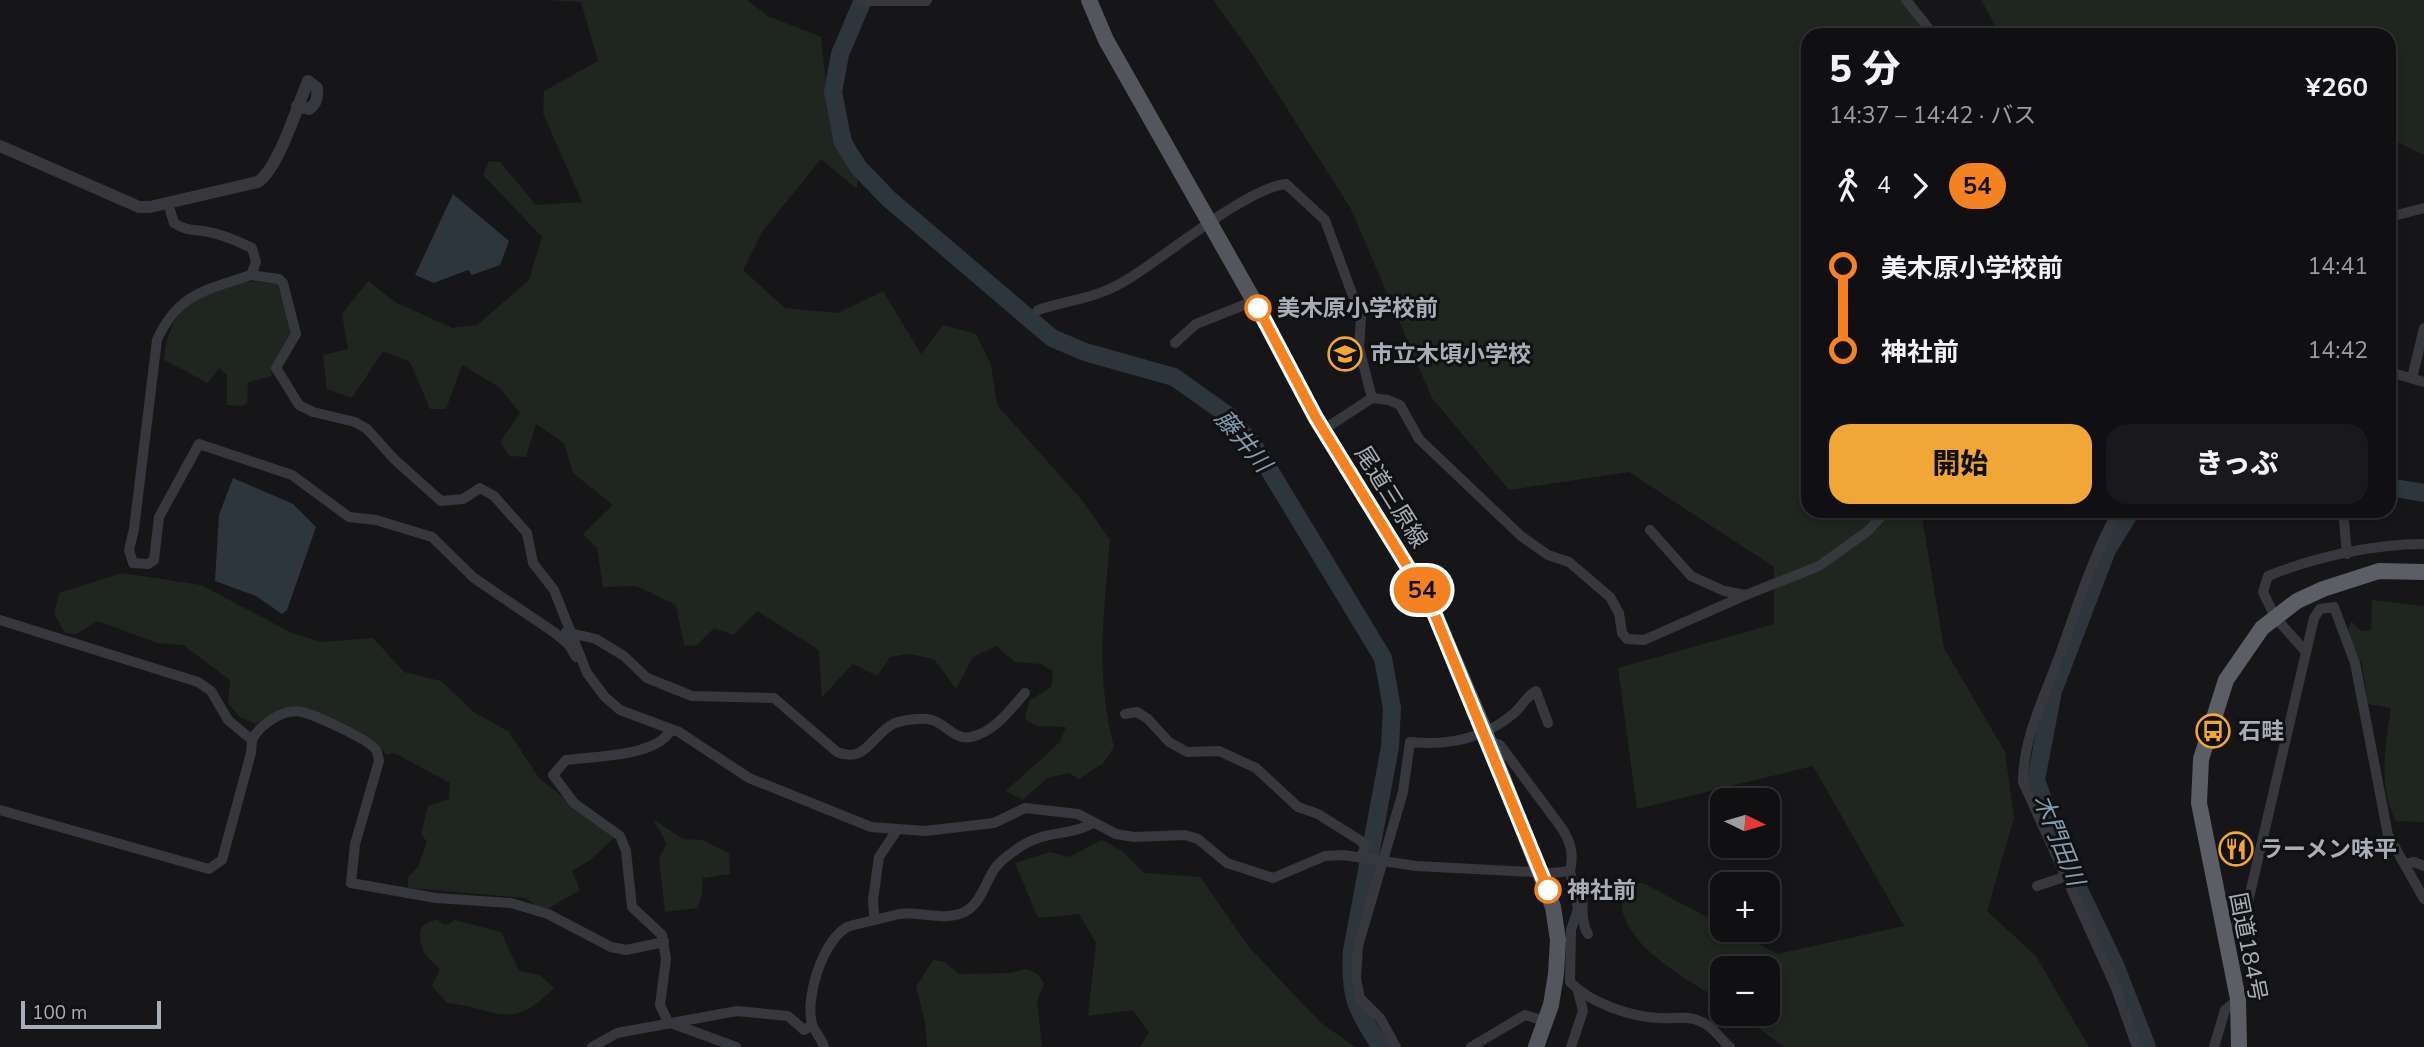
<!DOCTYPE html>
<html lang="ja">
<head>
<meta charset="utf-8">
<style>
	body { margin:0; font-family:"Nunito Sans","Noto Sans JP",sans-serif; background:#19191b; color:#f1f3f6; height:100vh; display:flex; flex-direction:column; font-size:26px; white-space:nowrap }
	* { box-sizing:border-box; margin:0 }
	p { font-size:23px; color:#9c9d9f }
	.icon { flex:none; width:38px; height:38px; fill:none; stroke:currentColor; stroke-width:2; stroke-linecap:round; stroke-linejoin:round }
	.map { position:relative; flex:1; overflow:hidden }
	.sheet { position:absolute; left:1801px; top:28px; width:595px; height:490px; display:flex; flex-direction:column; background:#101012; border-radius:21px; box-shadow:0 4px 10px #0003,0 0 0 2px #303032 }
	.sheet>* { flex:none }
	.badge { padding:0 14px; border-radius:23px; font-size:24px; line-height:46px }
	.needle { width:46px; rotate:95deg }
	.tools { position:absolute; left:1710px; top:788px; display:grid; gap:14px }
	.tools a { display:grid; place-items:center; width:70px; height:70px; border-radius:14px; background:#101012; box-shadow:0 4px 10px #0003,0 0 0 2px #303032; font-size:35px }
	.scale { position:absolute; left:21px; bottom:18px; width:140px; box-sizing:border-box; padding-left:7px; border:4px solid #a8aeb8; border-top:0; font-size:19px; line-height:24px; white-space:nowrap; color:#a8aeb8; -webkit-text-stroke:5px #111113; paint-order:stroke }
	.map>.badge { position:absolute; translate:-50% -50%; box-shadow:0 0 0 4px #fff }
	.legs { display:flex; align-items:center; gap:10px; height:77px; padding:0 28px; font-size:23px }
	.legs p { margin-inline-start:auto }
	.headline { display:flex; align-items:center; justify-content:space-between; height:119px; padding:0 28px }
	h1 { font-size:38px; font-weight:800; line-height:52px }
	.primary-button { display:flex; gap:14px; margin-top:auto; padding:14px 28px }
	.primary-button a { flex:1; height:80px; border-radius:21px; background:#f0a737; color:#111; font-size:28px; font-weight:800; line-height:80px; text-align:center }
	.primary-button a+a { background:#19191b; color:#f1f3f6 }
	ul { padding:0 28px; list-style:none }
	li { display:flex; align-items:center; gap:24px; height:84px; font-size:26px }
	li i { display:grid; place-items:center; width:10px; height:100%; margin:0 9px; background:currentColor }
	li i::after { content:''; width:18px; height:18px; margin:-9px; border:5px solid; border-radius:50%; background:#101012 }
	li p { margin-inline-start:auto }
	li:first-child i { background:linear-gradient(#0000 50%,currentColor 0) }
	li:last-child i { background:linear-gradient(currentColor 50%,#0000 0) }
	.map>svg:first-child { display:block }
	.green { fill:#1e261f }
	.water { fill:#2c363c }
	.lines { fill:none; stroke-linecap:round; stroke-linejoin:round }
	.river { stroke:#2c363c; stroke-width:18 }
	.minor { stroke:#37383d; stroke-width:10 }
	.tertiary { stroke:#37383d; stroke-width:12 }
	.primary { stroke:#53565c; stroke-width:16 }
	.trunk { stroke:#5b5e65; stroke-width:16 }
	.line-1-casing { stroke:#fff; stroke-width:16 }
	.line-1 { stroke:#f58220; stroke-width:10 }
	.stop-1-dot { fill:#fff; stroke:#f58220; stroke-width:3.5 }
	.labels { text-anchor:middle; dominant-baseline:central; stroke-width:6; stroke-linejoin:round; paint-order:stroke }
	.stop-label { font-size:23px; font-weight:bold; fill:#a8aeb8; stroke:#111113; text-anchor:start }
	.poi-label { font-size:23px; font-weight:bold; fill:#a8aeb8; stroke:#111113; text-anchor:start }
	.street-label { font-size:23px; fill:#a8aeb8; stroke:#111113 }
	.water-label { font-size:24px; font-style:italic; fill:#809eb2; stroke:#111113 }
</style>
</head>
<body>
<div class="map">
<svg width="2424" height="1047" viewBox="0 0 2424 1047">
	<rect width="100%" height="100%" fill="#161618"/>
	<g class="green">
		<path d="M549 0H747L768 16 821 37 828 103 851 134 859 160 857 189 821 159 762 232 743 270 785 308 838 313 883 291 921 354 943 325 976 334 991 365 997 405 1081 499 1110 540C1104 612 1095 675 1114 747L1103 763 1079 779 1069 773 1047 778 1023 800 1006 791 1060 742 1066 727 1037 726 1025 719 1029 701 1051 687 1053 671 1041 664 1015 662 996 646 973 657 956 689 934 659 909 654 890 657 877 676 853 664 822 697 819 650 757 611 733 635 714 628 696 646 684 645 676 605 636 586 603 587 597 548 583 534 613 505 573 473 564 443 536 424 526 457 510 456 500 442 520 413 499 387 462 365 446 409H430L410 362 383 351 352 398 327 389 323 355 348 349 342 314 368 281 395 302 452 328 477 325 529 280 542 237 483 175 489 161 500 162 536 205 582 202 543 113 544 91 598 61 581 2Z"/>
		<path d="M1213 0H1902L1928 35H1808V511H1921L1944 648 2005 752 2014 818 1987 911 2036 956 2089 1047H1785L1737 1013H1768V968H1722V1002C1690 980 1638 955 1624 916 1620 907 1623 893 1623 883H1643L1722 925V929H1730L1777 954 1904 926 1813 766 1637 809 1618 668 1774 624V567L1629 472 1509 490 1432 398 1351 209 1254 57Z"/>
		<polygon points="1981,0 2424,0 2424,155 2397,142 2389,143 2389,35 2018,35 1997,29"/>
		<path d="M252 281 277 283 292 333 271 366 272 376 248 382 247 403 242 406 227 405V375L219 368 208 383 164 360C169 303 202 292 252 281Z"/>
		<polygon points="122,573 201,585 292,633 321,642 373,638 404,672 441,681 475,713 508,731 539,778 614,838 590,860 572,871 580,890 544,911 525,898 408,888 408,877 418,867 427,842 421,834 428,806 449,799 450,783 394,753 386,755 376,742 302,708 285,708 255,724 240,717 228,703 230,680 183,645 157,643 98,621 76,634 65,633 54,614 59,593"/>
		<path d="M2372 600 2424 606V822L2396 821C2378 788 2385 744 2391 708L2368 704 2362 664 2347 634 2351 621 2361 631 2371 630Z"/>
		<polygon points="653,819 683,839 702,840 729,853 730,874 703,878 702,894 697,908 665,912 659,858 667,844"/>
		<polygon points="1102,840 1122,851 1144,873 1200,877 1250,948 1320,1022 1355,1047 1140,1047 1149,1032 1133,1010 1088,1016 1096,943 1079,914 1038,918 1015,863 1050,852 1069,857"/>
		<path d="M436 919 446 925 455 920 501 932 519 971 540 975 554 988C510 1033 497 1008 447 1003L432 986 440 969C425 956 416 946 422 926Z"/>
		<polygon points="933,960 945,962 959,974 1010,973 1026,969 1038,974 1044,984 1037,1001 1042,1047 927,1047 925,1022 916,987"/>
	</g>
	<g class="water">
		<polygon points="453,194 509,241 500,265 472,275 468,270 434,283 415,275"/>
		<polygon points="233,478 293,504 316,527 287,610 282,614 256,596 215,581 219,515"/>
	</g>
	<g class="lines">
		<g class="river">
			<path d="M863 0 840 54 833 92 843 143 859 168 889 199 1052 338 1085 352 1174 377 1229 416 1259 453 1383 658 1392 708 1390 747 1352 951C1349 995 1356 1010 1381 1047"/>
			<polyline points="2389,487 2424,493"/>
			<polyline points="2131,511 2107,550 2053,691 2036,780 2068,867 2115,965 2147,1047"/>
		</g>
		<g class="minor">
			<polyline points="1906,0 1934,35"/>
			<path d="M168 203 174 223C187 232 199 229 213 233 227 236 239 242 252 248L256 262 251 275C207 290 178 293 157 340L134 529 129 550 133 563 148 564 154 560 159 517 199 444 292 475 349 517 376 520 432 537 474 578 555 633 569 645 576 657"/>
			<polyline points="2389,217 2424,208"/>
			<path d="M251 275 279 279 283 283 296 334 276 368 299 405 313 412 355 422 367 429 394 459 441 501 463 499 480 488 494 496 527 533 533 563 554 590 587 673 605 697 620 710 679 732 749 778 871 827 925 831 994 823 1025 808 1078 814 1116 834 1134 837 1185 835 1198 839 1227 863 1273 878 1325 856 1343 855 1416 866 1552 873 1570 871C1574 854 1571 842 1561 827L1500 745 1489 741"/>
			<path d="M1038 310C1069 300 1097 298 1125 281 1164 258 1246 188 1286 184L1325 220 1361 318 1359 348 1372 398 1323 430"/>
			<polyline points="1175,343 1196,324 1254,301"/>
			<polyline points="2389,372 2424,382"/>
			<polyline points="2412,378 2424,328"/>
			<polyline points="1372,398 1388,400 1400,405 1419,439 1521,536 1548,555 1569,562 1610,597 1619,613 1622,633 1627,639 1644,640 1746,595"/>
			<path d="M2118 511C2092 557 2077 608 2059 657 2044 698 2023 738 2023 782L2116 988 2137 1047"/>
			<polyline points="2343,511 2347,554"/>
			<polyline points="1650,530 1691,576 1724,591 1746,595 1819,566 1868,531 1886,511"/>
			<polyline points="0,620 198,682 211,691 228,720 252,740 251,753 222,860 209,869 0,810"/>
			<path d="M566 632 596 639 624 656 647 678 692 696 774 698 837 752C867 764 871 734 895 723 903 720 924 717 932 720 946 724 956 741 971 737 994 732 1010 710 1025 693"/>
			<path d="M2306 652 2275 617 2263 592 2268 576C2315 557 2373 544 2424 544"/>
			<polyline points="1125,714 1137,712 1148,719 1169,742 1187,752 1219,751 1256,768 1298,807 1318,814 1361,841 1365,847 1362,855"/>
			<path d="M671 730C656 757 594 756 566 760L553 775 574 803 620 836 626 851 632 907 662 935 666 959 660 1005 668 1022 736 1047"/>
			<path d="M252 740C260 724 284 708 302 712 315 715 370 740 376 750 377 752 379 759 379 761L355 844 351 883 436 898 511 903 548 914 611 947 626 950 664 942"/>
			<polyline points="2405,864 2414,862 2424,866"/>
			<path d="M1570 871 1578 909 1571 930 1570 982C1590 1003 1631 1017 1659 1018 1675 1019 1688 1015 1702 1022 1713 1026 1721 1040 1730 1047"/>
			<path d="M1581 884C1585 901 1579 920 1588 934"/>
			<polyline points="2037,886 2064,877"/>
			<polyline points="874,914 873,900 879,857 897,830"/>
			<polyline points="2226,939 2245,915 2314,618 2320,609 2334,607 2355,663 2388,835 2424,899"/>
			<polyline points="592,1047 617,1033 737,1011 788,1016 804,1030 812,1025"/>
			<path d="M824 1047C822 1039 814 1031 812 1024 805 998 822 942 847 927 851 925 892 916 899 914 919 911 942 921 962 913 981 906 985 881 996 867 1001 860 1010 854 1017 849 1044 829 1068 837 1091 824"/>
			<path d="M1396 1047 1380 1018 1360 998 1356 979 1358 946 1403 792 1410 742C1448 746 1483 739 1513 714 1522 707 1526 696 1536 691L1548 723"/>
			<polyline points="1471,1047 1525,1015 1545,1021"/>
			<polyline points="1571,1047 1583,1011 1578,991"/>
			<polyline points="2214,1047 2225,1010 2238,999"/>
		</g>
		<g class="tertiary">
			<polyline points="861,0 926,0"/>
			<path d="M0 146 139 207H150L258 182C279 167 297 107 308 81L317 88C318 97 317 104 309 109L297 106"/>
		</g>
		<polyline class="primary" points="1089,0 1106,40 1254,301 1316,418 1430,603 1485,732 1553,907 1558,940 1556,974 1551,1005 1536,1047"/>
		<polyline class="trunk" points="2239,1047 2238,999 2199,803 2201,759 2226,680 2262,628 2297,601 2323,589 2379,571 2424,572"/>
	</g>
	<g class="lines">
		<defs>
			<polyline id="line-1" points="1258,308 1316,418 1430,603 1548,890"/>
		</defs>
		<use href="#line-1" class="line-1-casing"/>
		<use href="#line-1" class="line-1"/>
	</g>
	<defs>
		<symbol id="school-ring" viewBox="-11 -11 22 22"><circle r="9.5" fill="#111113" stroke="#f0a737" stroke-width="1.5"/><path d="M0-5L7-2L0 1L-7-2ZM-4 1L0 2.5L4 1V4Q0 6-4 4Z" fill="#f0a737"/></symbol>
		<symbol id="bus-ring" viewBox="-11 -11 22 22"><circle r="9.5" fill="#111113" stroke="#f0a737" stroke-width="1.5"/><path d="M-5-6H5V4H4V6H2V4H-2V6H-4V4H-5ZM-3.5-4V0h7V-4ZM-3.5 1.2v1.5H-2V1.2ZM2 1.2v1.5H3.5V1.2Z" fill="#f0a737"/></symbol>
		<symbol id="restaurant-ring" viewBox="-11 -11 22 22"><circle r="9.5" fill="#111113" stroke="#f0a737" stroke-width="1.5"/><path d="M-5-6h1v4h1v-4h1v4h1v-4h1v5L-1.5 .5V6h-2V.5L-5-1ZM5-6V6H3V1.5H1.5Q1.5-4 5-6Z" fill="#f0a737"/></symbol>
	</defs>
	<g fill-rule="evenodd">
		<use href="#school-ring" x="1326" y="335" width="38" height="38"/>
		<use href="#bus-ring" x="2194" y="712" width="38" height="38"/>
		<use href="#restaurant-ring" x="2217" y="830" width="38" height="38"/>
	</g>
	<g class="stop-1-dot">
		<circle cx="1258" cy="308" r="12"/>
		<circle cx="1548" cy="890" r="12"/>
	</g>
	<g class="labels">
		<g class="stop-label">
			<text x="1277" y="308">美木原小学校前</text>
			<text x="1567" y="890">神社前</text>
		</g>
		<g class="poi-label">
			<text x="1370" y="354">市立木頃小学校</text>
			<text x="2238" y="731">石畦</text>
			<text x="2260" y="849">ラーメン味平</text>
		</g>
		<g class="street-label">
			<text transform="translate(1391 497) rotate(58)">尾道三原線</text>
			<text transform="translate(2248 947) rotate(79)">国道184号</text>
		</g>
		<g class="water-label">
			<text transform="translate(1243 441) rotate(50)">藤井川</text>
			<text transform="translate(2059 840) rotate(68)">木門田川</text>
		</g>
	</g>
</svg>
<div class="tools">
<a><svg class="needle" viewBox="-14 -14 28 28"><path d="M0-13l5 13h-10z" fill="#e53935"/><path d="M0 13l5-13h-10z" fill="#9c9d9f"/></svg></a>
<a>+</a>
<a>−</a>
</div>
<div class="scale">100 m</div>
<b class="badge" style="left:1422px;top:590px;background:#f58220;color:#111">54</b>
<section class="sheet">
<div class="headline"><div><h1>5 分</h1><p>14:37 – 14:42 · バス</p></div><b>¥260</b></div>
<div class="legs"><svg class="icon" aria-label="walk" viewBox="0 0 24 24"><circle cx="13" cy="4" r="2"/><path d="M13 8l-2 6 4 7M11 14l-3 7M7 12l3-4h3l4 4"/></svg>4<svg class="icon" aria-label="forward" viewBox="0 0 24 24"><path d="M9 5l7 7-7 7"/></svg><b class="badge" style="background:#f58220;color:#111">54</b></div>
<ul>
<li><i style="color:#f58220"></i><b>美木原小学校前</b><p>14:41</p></li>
<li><i style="color:#f58220"></i><b>神社前</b><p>14:42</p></li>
</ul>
<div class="primary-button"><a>開始</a><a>きっぷ</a></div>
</section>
</div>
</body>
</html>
